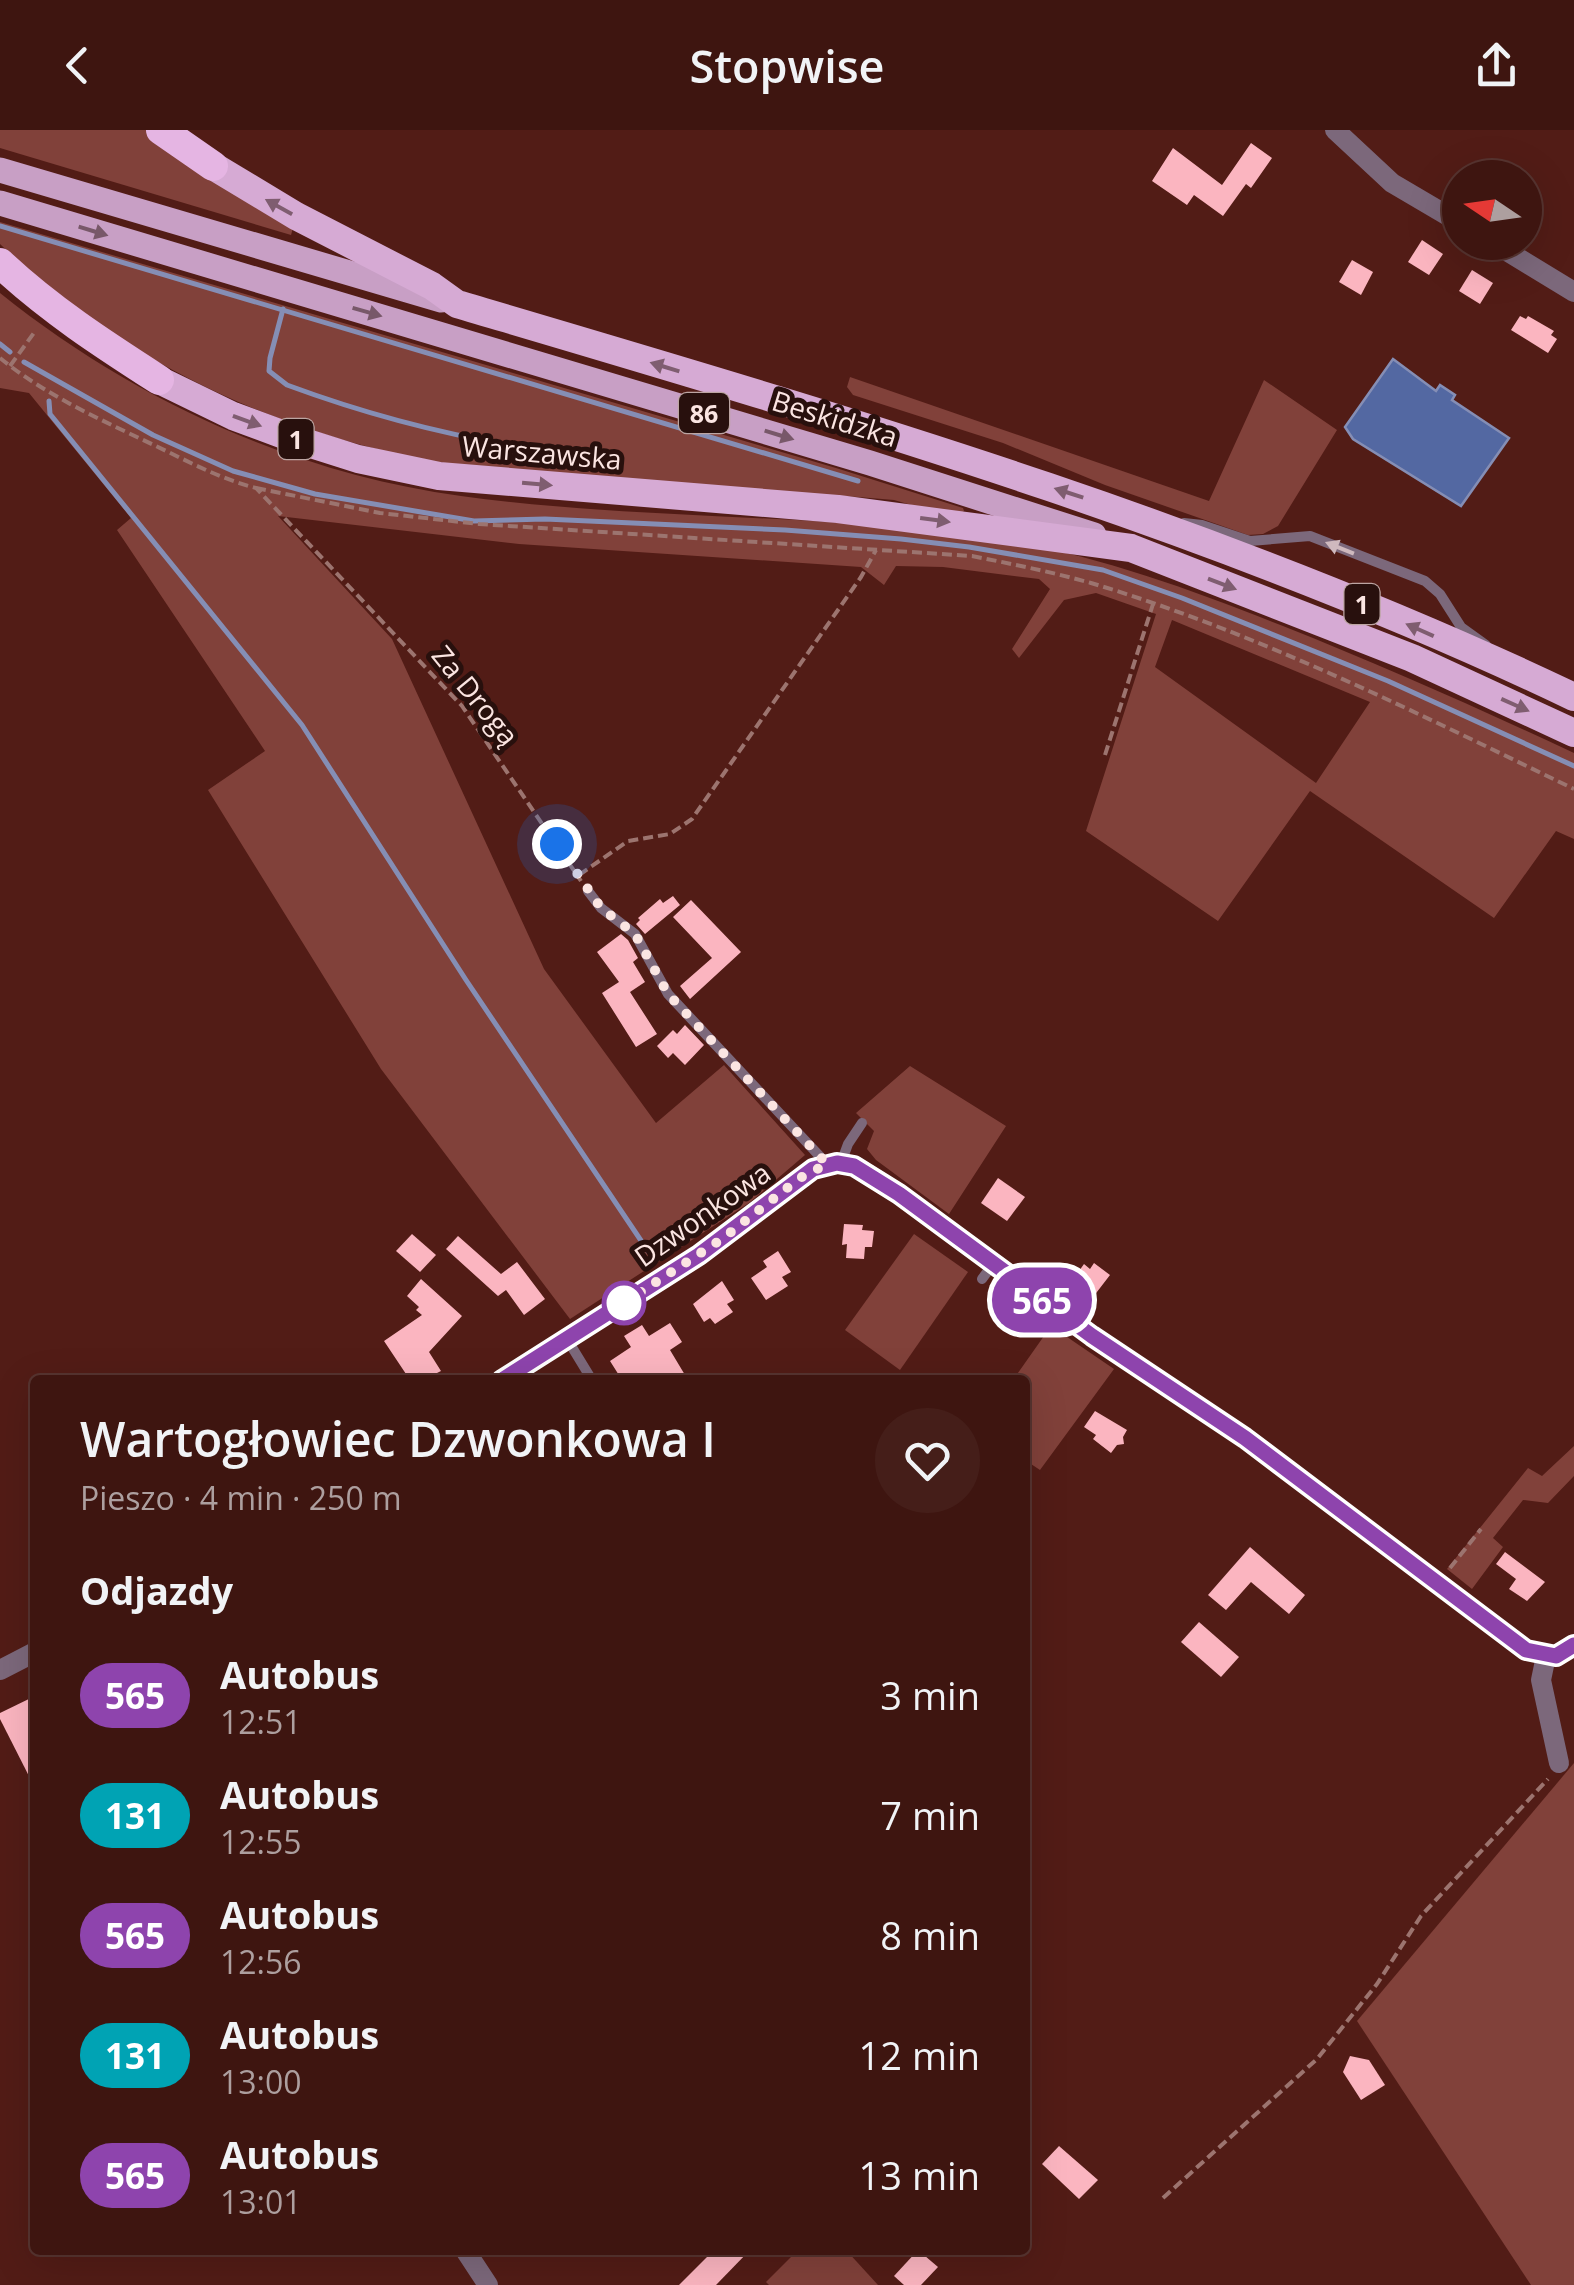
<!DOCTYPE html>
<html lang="pl">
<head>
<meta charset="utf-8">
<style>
	body { margin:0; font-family:"Open Sans",sans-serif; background:#451e19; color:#f1f3f6; height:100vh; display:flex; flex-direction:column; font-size:38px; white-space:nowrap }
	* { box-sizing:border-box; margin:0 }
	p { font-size:32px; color:#ad9f9f }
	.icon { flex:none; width:55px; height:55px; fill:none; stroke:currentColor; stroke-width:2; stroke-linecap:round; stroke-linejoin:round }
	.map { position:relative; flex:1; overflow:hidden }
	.drawer { position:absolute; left:30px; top:1245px; width:1000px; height:880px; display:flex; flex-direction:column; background:#3e1510; border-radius:10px; box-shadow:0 10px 40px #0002,0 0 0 2px #573430 }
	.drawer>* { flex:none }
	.badge { padding:0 20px; border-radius:32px; font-size:35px; line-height:65px }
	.needle { width:65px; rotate:283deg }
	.fabs { position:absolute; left:1442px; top:30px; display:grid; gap:20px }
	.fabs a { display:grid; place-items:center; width:100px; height:100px; border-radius:50%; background:#3e1510; box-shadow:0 10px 40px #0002,0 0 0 2px #573430; font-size:50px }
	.you { position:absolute; width:50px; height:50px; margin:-25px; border:8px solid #fff; border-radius:50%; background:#1a73e8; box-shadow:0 0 0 15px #1a73e833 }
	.map>.badge { position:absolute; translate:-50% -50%; box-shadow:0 0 0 5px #fff }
	h2 { padding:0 50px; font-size:38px; line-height:90px }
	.round { display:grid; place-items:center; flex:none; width:105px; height:105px; border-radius:52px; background:#451e19 }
	.headline { display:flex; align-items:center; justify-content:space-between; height:170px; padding:0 50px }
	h1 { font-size:48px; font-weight:600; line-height:75px }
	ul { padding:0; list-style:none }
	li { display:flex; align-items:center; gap:30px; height:120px; padding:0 50px }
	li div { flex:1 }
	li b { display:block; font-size:38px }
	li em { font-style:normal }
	li .badge { min-width:110px; font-weight:700; text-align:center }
	header { display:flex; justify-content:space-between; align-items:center; height:130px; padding:0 50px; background:#3e1510; font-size:45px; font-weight:600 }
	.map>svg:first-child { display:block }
	.green { fill:#81413a; fill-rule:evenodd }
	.water { fill:#5368a2; stroke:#858eb5; stroke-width:2.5 }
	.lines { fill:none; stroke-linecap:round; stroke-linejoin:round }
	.stream { stroke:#858eb5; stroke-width:5 }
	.building { fill:#fbb5c0 }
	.path { stroke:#9c746f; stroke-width:4; stroke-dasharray:10 5; stroke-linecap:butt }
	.service { stroke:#7c687b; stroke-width:10 }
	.minor { stroke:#7c687b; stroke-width:20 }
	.primary { stroke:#c89fc5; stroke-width:25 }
	.trunk { stroke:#d6aad4; stroke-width:28 }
	.motorway { stroke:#e5b5e3; stroke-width:30 }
	.oneway { fill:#7f5d70 }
	.oneway2 { fill:#785869 }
	.oneway3 { fill:#cfb9be }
	.line-casing { stroke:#fff; stroke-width:22 }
	.line { stroke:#8e44ad; stroke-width:15 }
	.walk { stroke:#fbe5e2; stroke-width:10; stroke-dasharray:0 18 }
	.stop-dot { fill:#fff; stroke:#8e44ad; stroke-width:5 }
	.labels { text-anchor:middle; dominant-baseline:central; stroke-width:10; stroke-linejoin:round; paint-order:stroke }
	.shield { fill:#28100d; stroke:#bca5a2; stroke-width:2.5 }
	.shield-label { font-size:25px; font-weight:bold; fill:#fbe5e2 }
	.street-label { font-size:28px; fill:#fbe5e2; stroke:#28100d }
</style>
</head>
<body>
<header><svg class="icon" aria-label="back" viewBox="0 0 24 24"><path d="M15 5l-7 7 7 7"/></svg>Stopwise<svg class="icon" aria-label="share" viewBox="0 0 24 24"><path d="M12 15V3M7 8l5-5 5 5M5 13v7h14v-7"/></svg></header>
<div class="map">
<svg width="1574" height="2155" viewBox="0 0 1574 2155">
	<rect width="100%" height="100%" fill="#521c16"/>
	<g class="green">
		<polygon points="0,0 146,0 293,98 291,105 0,18"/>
		<path d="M0 92 836 338 963 378 964 381 960 384 939 383 894 370C771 360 647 355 524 341 492 338 458 336 426 330 269 300 115 226 0 114Z"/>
		<path d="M0 163C132 269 293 343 461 366 641 391 824 382 1003 410 1100 426 1192 460 1283 496 1381 535 1478 578 1574 623V709L1556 701 1494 788 1310 661 1218 791 1086 701 1156 484 1096 463 1064 470 1019 528 1012 519 1050 459 1039 449 943 437 896 436 884 455 861 437 519 414 278 386 392 509 544 839 656 993 724 935 805 1025 749 1073 570 1189 381 939 208 660 265 621 117 400 131 388 29 263 0 258ZM1172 490 1370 572 1316 653 1155 537Z"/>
		<polygon points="850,247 1209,371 1264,250 1337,300 1278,396 1263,404 1248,405 1105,355 1003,313 853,265 847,257"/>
		<polygon points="910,936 1006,996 949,1084 876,1030 867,1019 874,1001 856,983"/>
		<polygon points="914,1104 968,1142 900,1240 845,1200"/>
		<polygon points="1051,1196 1114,1239 1040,1340 1025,1330 1025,1250 1013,1250"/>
		<polygon points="1574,1316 1574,1346 1548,1373 1523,1370 1493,1408 1503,1417 1472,1459 1447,1439 1528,1338 1542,1346"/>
		<polygon points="1574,1633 1574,2155 1531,2155 1357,1891"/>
		<polygon points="798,2120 846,2120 878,2155 769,2155 766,2152"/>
	</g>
	<polygon class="water" points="1393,229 1436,261 1440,255 1455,265 1452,270 1509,308 1461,376 1353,309 1345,297"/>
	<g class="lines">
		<g class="stream">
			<polyline points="0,96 858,351"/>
			<path d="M283 179 270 228 269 241 287 255C379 289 471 312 567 323"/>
			<polyline points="0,214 10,222"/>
			<polyline points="24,232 153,305 233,341 315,364 474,391 545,389 785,400 901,409 969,417 1103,440 1182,468 1388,551 1574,636"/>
			<polyline points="49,271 50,284 302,595 466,850 648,1121"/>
		</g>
	</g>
	<g class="building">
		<polygon points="1251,13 1272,28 1251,58 1246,54 1223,86 1194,65 1187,75 1152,51 1173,18 1222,55"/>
		<polygon points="1422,110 1443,124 1429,145 1408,132"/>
		<polygon points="1352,130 1373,142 1361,165 1339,152"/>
		<polygon points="1472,140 1493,153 1480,174 1459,161"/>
		<polygon points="1520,186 1526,189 1528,186 1554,201 1551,205 1557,209 1548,223 1511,200"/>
		<polygon points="673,766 680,775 645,804 636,794 640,790 638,788 660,769 663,773"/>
		<polygon points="691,770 741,822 690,869 680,856 712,828 673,787"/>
		<polygon points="621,804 628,810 638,828 633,832 645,852 630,862 657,904 636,917 602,863 619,852 597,822"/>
		<polygon points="685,895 704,915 685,935 673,923 668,928 657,916 673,900 677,904"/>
		<polygon points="998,1048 1025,1067 1007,1091 981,1073"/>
		<polygon points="844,1094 863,1095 862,1100 874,1101 872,1117 865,1117 864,1129 846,1128 847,1114 842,1115"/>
		<polygon points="412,1104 436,1125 420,1142 396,1121"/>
		<polygon points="458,1106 501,1144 517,1132 545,1169 524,1185 506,1160 498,1166 446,1119"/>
		<polygon points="778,1121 791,1142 782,1147 788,1156 766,1170 751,1148 767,1137 763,1131"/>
		<polygon points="1094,1133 1110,1145 1090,1171 1069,1155 1084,1134 1090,1139"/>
		<polygon points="421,1149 462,1186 429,1222 441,1241 437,1243 442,1250 410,1250 384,1211 422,1185 416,1180 419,1177 407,1166"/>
		<polygon points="722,1151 734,1170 727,1174 733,1182 715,1194 710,1188 704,1192 693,1174"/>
		<polygon points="670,1193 682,1212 670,1220 688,1250 622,1250 610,1231 631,1217 624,1206 642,1195 649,1206"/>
		<polygon points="1095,1281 1127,1300 1123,1307 1124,1314 1117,1315 1111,1323 1093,1309 1096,1305 1084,1297"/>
		<polygon points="1250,1417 1305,1465 1289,1484 1251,1452 1226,1480 1208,1465"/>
		<polygon points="1505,1422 1545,1452 1527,1471 1509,1459 1516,1449 1496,1434"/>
		<polygon points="1199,1492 1239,1527 1221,1547 1181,1512"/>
		<polygon points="35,1566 35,1658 0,1589 0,1583"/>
		<polygon points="1350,1926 1369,1930 1385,1955 1361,1970 1343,1942"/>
		<polygon points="1059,2016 1098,2050 1079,2069 1042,2034"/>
		<polygon points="714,2120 750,2120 716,2155 679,2155"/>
		<polygon points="918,2120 938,2137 921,2155 904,2155 894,2146"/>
	</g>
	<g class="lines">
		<g class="path">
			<path d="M0 228C45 265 103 291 156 316 189 332 221 349 256 358L462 576 581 751"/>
			<polyline points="10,236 36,200"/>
			<path d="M256 358 380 383 479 394 972 426C1012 434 1052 442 1091 453 1258 503 1417 583 1574 659"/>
			<polyline points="1105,625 1153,474"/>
			<polyline points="579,745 628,711 670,704 692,689 861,447 876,420"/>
			<polyline points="1450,1438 1481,1399"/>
			<polyline points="1163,2068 1317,1929 1377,1854 1421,1786 1548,1649"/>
		</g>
		<g class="service">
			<polyline points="1184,393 1202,395 1250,411 1310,406 1425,451 1440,464 1461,497 1486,515"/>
			<polyline points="588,761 601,778 635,804 668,864 827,1034"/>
			<polyline points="841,1033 848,1014 862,993"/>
			<polyline points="982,1149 993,1134"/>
			<polyline points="567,1209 592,1250"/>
		</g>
		<g class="minor">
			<polyline points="1335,0 1392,53 1460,93"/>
			<polyline points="1492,112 1574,162"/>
			<polyline points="502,1250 699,1125 813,1039 837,1033 855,1036 899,1064 1092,1206 1245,1308 1526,1520 1555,1526 1574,1515"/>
			<polyline points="1546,1526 1541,1550 1559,1633"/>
			<polyline points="0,1540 35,1522"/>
			<polyline points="465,2120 488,2155"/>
		</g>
		<g class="primary">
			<polyline points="0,40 441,170"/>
			<polyline points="0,73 870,333 1094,405"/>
		</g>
		<g class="trunk">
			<path d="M213 36 296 86 432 156 457 174C835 286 1217 396 1574 567"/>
			<polyline points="159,250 233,286 295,309 358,329 439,346 838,379 1131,418 1412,528 1574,603"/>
		</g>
		<g class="motorway">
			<polyline points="161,0 213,36"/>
			<path d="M0 133C49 179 103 214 159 250"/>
		</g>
	</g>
	<defs><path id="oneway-solid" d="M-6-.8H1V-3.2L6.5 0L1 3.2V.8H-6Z" transform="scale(2.5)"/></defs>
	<g class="oneway">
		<use href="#oneway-solid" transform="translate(279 77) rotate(-151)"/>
		<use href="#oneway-solid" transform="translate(665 237) rotate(-163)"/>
		<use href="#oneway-solid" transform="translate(247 291) rotate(20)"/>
		<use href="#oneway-solid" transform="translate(537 354) rotate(5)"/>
		<use href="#oneway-solid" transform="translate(1069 363) rotate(-162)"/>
		<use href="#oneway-solid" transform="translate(935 390) rotate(8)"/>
		<use href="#oneway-solid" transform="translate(1222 454) rotate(21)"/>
		<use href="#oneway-solid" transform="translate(1420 500) rotate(-156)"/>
		<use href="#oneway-solid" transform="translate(1515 575) rotate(24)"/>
	</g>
	<g class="oneway2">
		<use href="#oneway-solid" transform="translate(93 101) rotate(17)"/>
		<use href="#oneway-solid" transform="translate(367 182) rotate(16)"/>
		<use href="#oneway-solid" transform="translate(779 305) rotate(17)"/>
	</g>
	<use class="oneway3" href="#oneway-solid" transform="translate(1340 418) rotate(-158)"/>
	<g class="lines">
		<defs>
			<polyline id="line" points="502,1250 699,1125 813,1039 837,1033 854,1036 899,1064 1092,1206 1245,1308 1526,1520 1556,1526 1574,1515"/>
		</defs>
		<use href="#line" class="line-casing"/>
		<use href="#line" class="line"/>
		<polyline class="walk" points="557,714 601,778 635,804 668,864 827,1034 800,1048 722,1109 624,1173"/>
	</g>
	<circle class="stop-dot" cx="624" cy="1173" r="20"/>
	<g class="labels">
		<g class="shield">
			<rect x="679" y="263" width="50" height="40" rx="8"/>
			<rect x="278.5" y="289" width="35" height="40" rx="8"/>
			<rect x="1344.5" y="454" width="35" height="40" rx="8"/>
		</g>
		<g class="shield-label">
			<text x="704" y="283">86</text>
			<text x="296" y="309">1</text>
			<text x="1362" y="474">1</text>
		</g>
		<g class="street-label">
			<text transform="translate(835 288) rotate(17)">Beskidzka</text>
			<text transform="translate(542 322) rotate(5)">Warszawska</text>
			<text transform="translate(476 565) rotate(51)">Za Drogą</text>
			<text transform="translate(702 1084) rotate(-35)">Dzwonkowa</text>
		</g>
	</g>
</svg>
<div class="fabs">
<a><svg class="needle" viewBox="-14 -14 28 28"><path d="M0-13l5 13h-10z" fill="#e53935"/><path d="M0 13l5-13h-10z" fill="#ad9f9f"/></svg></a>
</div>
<div class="you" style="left:557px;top:714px"></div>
<b class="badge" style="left:1042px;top:1170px;background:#8e44ad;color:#fff">565</b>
<section class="drawer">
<div class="headline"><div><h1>Wartogłowiec Dzwonkowa I</h1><p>Pieszo · 4 min · 250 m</p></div><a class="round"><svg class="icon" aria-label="heart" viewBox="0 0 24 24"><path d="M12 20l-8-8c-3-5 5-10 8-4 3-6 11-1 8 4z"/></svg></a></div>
<h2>Odjazdy</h2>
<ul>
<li><span class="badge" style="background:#8e44ad;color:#fff">565</span><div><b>Autobus</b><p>12:51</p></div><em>3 min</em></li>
<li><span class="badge" style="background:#00a3b4;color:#fff">131</span><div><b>Autobus</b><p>12:55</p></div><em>7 min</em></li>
<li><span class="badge" style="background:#8e44ad;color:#fff">565</span><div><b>Autobus</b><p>12:56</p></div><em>8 min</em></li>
<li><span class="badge" style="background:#00a3b4;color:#fff">131</span><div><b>Autobus</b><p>13:00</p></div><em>12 min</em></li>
<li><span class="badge" style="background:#8e44ad;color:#fff">565</span><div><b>Autobus</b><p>13:01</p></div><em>13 min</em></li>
</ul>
</section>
</div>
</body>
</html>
